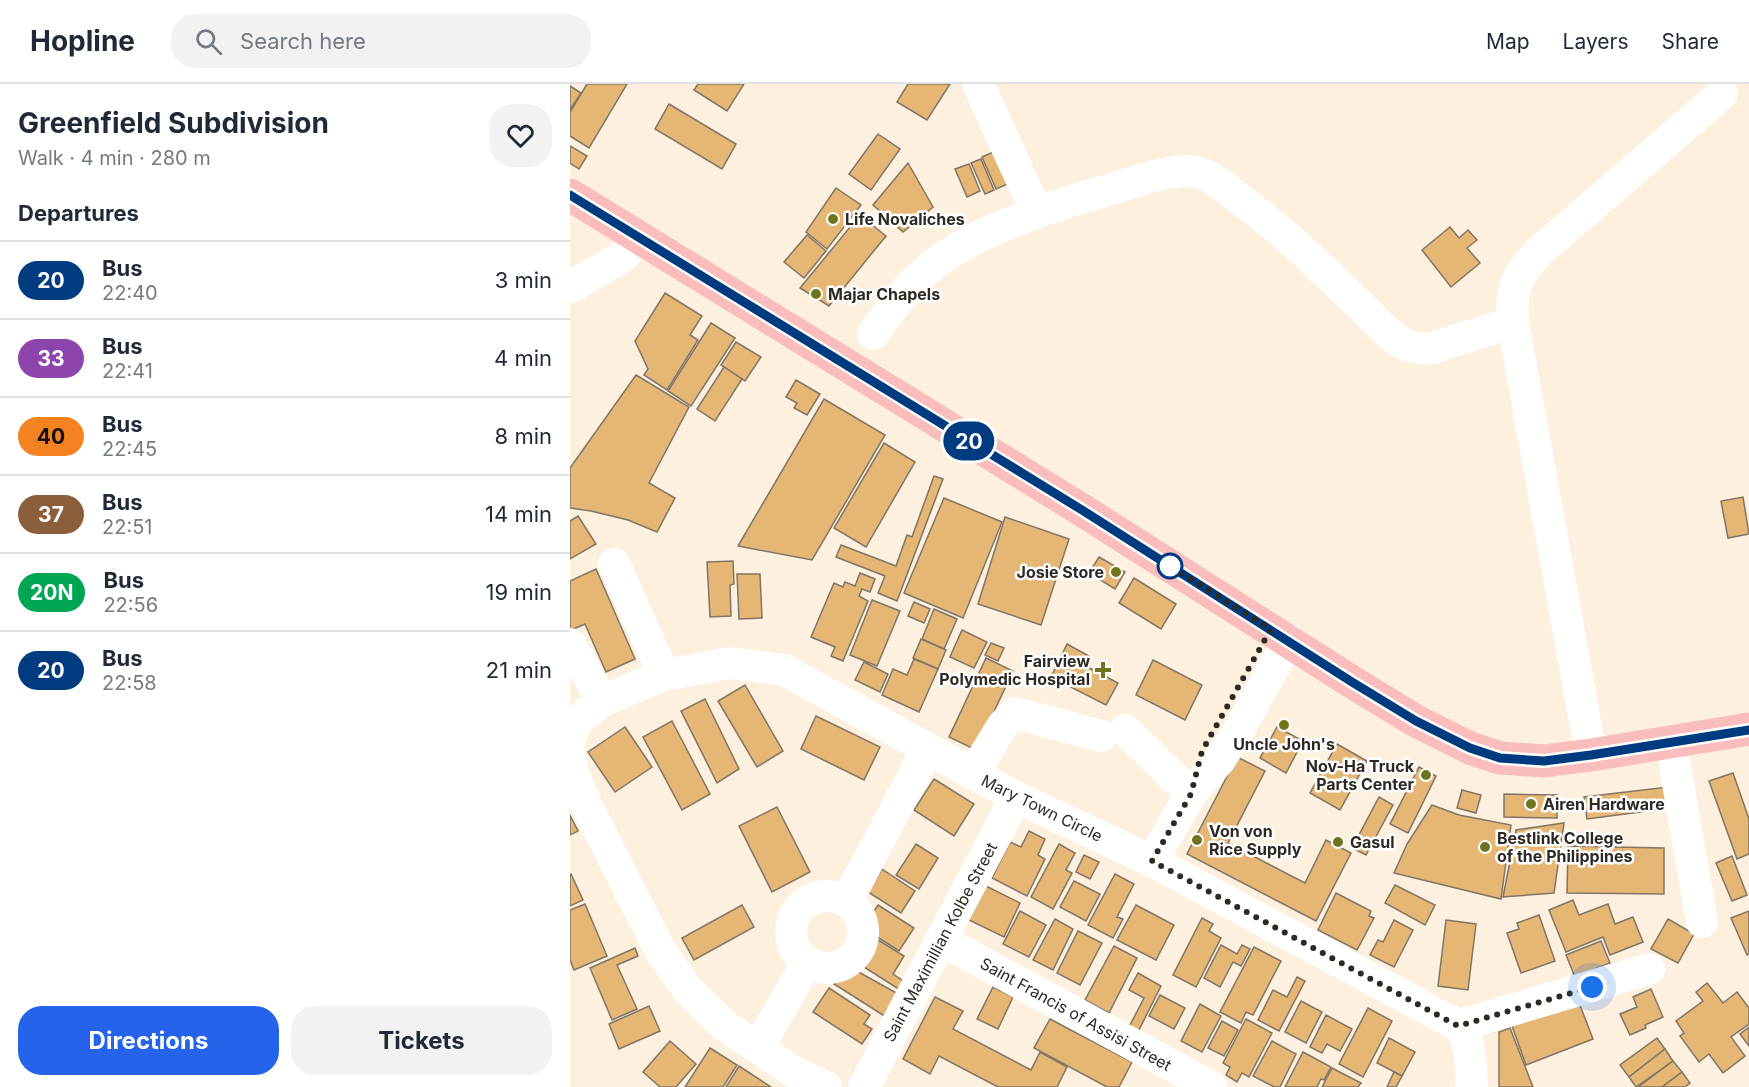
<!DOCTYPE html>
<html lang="en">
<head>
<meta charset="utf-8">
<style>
	body { margin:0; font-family:Inter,sans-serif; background:#f2f2f3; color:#1f2937; height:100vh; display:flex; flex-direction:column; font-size:22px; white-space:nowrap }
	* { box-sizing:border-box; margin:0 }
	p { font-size:20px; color:#747a83 }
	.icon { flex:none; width:33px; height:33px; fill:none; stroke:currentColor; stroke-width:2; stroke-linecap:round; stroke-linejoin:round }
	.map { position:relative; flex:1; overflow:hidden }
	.details { display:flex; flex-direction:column; background:#fff; width:570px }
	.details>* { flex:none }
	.badge { padding:0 12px; border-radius:20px; font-size:21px; line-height:39px }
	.you { position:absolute; width:30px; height:30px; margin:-15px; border:4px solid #fff; border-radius:50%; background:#1a73e8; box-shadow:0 0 0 9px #1a73e833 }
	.map>.badge { position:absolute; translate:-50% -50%; box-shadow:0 0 0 3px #fff }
	h2 { padding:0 18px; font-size:22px; line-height:54px }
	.round { display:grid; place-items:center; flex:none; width:63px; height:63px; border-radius:24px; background:#f2f2f3 }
	.head { display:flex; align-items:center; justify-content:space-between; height:102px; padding:0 18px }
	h1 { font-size:28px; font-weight:700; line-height:45px }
	.primary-button { display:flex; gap:12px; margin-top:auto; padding:12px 18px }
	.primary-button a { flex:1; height:69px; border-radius:24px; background:#2563eb; color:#fff; font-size:24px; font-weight:700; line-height:69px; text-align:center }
	.primary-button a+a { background:#f2f2f3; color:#1f2937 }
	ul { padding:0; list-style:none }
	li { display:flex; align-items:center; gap:18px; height:78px; padding:0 18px; border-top:2px solid #e0e1e3 }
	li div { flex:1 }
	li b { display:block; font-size:22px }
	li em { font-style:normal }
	li .badge { min-width:66px; font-weight:700; text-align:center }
	header { display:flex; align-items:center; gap:36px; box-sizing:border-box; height:84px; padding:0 30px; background:#fff; border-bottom:2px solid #e0e1e3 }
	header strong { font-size:28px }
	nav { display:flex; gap:33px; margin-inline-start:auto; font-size:21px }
	.search { width:420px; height:54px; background:#f2f2f3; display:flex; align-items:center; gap:15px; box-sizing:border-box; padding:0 21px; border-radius:24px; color:#747a83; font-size:22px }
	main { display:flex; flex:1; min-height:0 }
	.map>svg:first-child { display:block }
	.building { fill:#e5b674; stroke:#817567; stroke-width:1.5 }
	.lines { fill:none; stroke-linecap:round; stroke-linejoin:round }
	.minor { stroke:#fff; stroke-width:32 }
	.major { stroke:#f8bdbc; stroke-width:33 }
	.line-casing { stroke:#fff; stroke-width:14 }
	.line { stroke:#003b80; stroke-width:9 }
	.walk { stroke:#2e2923; stroke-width:6; stroke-dasharray:0 10.8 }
	.poi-dot { fill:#70751d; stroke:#fff; stroke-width:2 }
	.stop-dot { fill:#fff; stroke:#003b80; stroke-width:3 }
	.labels { text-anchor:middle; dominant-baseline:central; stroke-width:5; stroke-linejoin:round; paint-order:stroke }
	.poi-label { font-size:16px; font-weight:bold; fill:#2e2923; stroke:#fff; text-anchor:start }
	.street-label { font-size:16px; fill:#2e2923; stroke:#fff }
</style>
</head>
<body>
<header>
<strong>Hopline</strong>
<div class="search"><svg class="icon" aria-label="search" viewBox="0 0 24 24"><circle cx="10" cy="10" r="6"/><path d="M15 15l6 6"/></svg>Search here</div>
<nav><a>Map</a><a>Layers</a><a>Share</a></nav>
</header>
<main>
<section class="details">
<div class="head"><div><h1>Greenfield Subdivision</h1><p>Walk · 4 min · 280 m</p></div><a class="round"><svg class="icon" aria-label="heart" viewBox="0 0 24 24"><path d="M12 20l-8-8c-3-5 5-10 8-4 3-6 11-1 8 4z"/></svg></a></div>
<h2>Departures</h2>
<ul>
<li><span class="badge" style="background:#003b80;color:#fff">20</span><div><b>Bus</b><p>22:40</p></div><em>3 min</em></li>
<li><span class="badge" style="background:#8e44ad;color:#fff">33</span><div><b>Bus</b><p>22:41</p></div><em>4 min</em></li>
<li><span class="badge" style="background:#f58220;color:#111">40</span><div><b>Bus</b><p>22:45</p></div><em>8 min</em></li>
<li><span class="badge" style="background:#8b5e3c;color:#fff">37</span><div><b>Bus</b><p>22:51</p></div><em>14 min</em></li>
<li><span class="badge" style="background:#00a651;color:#fff">20N</span><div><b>Bus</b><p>22:56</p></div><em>19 min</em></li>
<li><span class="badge" style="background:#003b80;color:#fff">20</span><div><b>Bus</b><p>22:58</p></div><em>21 min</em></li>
</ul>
<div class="primary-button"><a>Directions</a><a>Tickets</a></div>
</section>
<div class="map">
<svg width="1179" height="1003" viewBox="0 0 1179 1003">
	<rect width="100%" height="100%" fill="#fdf0df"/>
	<g class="building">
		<polygon points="17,0 57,0 19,64 0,52 0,28"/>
		<polygon points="128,0 174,0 157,27 124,6"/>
		<polygon points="338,0 380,0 357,36 327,18"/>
		<polygon points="0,2 11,9 0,26"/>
		<polygon points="99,20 166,60 152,85 85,45"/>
		<polygon points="308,50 330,65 301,106 279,90"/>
		<polygon points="0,62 17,72 9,85 0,79"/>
		<polygon points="428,66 442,98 426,105 412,73"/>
		<polygon points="411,75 424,106 415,110 401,79"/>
		<polygon points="338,79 363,123 333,148 303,121"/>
		<polygon points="399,80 410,107 397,113 385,85"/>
		<polygon points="266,104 291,121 257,165 236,148"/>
		<polygon points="290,131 316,152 259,222 230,204"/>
		<polygon points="880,143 889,154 898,146 907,156 897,164 910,179 881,203 852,166"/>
		<polygon points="237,151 256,167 234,194 214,178"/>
		<polygon points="95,209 132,232 120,251 128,256 97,306 74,291 78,285 65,257"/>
		<polygon points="141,239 165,254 121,322 98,307"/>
		<polygon points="166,258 191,273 175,297 151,281"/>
		<polygon points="154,283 172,295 145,337 127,325"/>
		<polygon points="66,291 119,323 79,399 105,414 87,448 58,436 21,427 0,424 0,384"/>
		<polygon points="226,296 250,310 237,331 224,324 227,319 216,313"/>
		<polygon points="254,315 315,351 242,476 168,462"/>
		<polygon points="314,359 345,378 296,463 264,444"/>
		<polygon points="364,392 373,395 327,517 308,509 315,492 266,473 271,461 326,482 337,451 342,453"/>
		<polygon points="1173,413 1179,450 1158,454 1151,417"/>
		<polygon points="374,414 432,438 393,534 334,509"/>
		<polygon points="8,432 26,460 0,475 0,437"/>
		<polygon points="435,433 499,455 471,541 408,520"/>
		<polygon points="529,473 555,488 545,505 519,489"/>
		<polygon points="163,477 164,500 160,501 161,532 140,533 137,478"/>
		<polygon points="26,485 65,575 36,588 15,540 1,546 0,545 0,497"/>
		<polygon points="290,489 305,495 300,508 292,505 289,512 298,517 273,577 261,572 265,563 241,553 264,499 273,503 275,498 285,502"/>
		<polygon points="167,490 190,490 192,534 169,535"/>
		<polygon points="564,494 606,520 591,545 549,519"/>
		<polygon points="302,516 330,527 307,582 280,571"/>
		<polygon points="344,518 360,525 354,539 338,532"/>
		<polygon points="364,525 387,535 374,565 352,555"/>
		<polygon points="392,546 417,558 404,584 380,573"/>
		<polygon points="351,555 376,566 368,585 343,574"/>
		<polygon points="421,559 434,564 428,577 415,571"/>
		<polygon points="497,560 519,572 514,581 548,599 536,621 481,593"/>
		<polygon points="416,574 443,587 406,666 379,653"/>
		<polygon points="344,575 368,585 349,628 312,611 323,585 337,591"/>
		<polygon points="583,576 632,601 615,636 566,611"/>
		<polygon points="294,578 318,590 310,608 285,596"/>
		<polygon points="175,601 213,667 187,683 148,617"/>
		<polygon points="135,615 169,685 147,699 111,627"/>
		<polygon points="246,632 310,663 294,696 231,665"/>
		<polygon points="102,637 140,710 112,726 73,653"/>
		<polygon points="55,643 82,683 45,708 18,668"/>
		<polygon points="707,643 733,657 716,689 690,674"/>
		<polygon points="767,660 797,677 770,726 740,709"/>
		<polygon points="667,673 695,687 658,759 735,799 756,756 781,769 746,837 617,770"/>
		<polygon points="849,683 866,692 838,749 820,740"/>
		<polygon points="1163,689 1179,735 1179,770 1167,775 1139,697"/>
		<polygon points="364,695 404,720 384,752 344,726"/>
		<polygon points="1098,703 1101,724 1017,735 1014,713"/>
		<polygon points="892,706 911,711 906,729 887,724"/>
		<polygon points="934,710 987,711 987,734 934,733"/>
		<polygon points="809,713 823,721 796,771 782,764"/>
		<polygon points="862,721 889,731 941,741 931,815 824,789 837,760"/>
		<polygon points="207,723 240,788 202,808 169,742"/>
		<polygon points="0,731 8,747 0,751"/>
		<polygon points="994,739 984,809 933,813 946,746"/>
		<polygon points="459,747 475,755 468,771 475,775 457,812 422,794 440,758 451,763"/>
		<polygon points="346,760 368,774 349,805 326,791"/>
		<polygon points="489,760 505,769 496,786 502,789 483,825 461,813"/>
		<polygon points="998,762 1094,764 1094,810 997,809"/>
		<polygon points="514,771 529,778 520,795 506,788"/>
		<polygon points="1162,772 1177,811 1162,817 1146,779"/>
		<polygon points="312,785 345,807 331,829 298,808"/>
		<polygon points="0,790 1,790 13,816 0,822"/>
		<polygon points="545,790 564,800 547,833 553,835 543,854 518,841"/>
		<polygon points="504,797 530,810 516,837 490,823"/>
		<polygon points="825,801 865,821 855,841 815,819"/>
		<polygon points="416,802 450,819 434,853 399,836"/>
		<polygon points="766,809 801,827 799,832 804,834 787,866 748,846"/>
		<polygon points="1003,816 1009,831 1038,820 1045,840 1063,833 1073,858 1040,871 1033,853 996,868 979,826"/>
		<polygon points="15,820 37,872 4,886 0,876 0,826"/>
		<polygon points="172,821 184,843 124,876 112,854"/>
		<polygon points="308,821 344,844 329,867 293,844"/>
		<polygon points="566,821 604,841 586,876 547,856"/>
		<polygon points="450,827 476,841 459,873 433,860"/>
		<polygon points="1179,827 1179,870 1177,871 1161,834"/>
		<polygon points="969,831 985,877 951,889 937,849 949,845 947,839"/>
		<polygon points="632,834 643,840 639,847 651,854 626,903 603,891"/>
		<polygon points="485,835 503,845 483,886 463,876"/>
		<polygon points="1098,835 1124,850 1108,879 1081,865"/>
		<polygon points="824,836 843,846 824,883 800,871 808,856 813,858"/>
		<polygon points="876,836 906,840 898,906 868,902"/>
		<polygon points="508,847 532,859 510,901 487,889"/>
		<polygon points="300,851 334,872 323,890 335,898 330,906 283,876"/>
		<polygon points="1031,857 1040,879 1005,893 996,871"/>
		<polygon points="651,861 667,870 672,861 680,865 671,882 663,878 650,903 634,894"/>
		<polygon points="544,862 567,874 539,929 515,916"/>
		<polygon points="684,863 711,877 683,931 676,928 671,939 650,928"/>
		<polygon points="65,864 68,872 47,881 67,925 42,936 20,884"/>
		<polygon points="276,881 330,911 316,933 264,900"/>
		<polygon points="568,889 591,902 568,948 559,943 574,914 559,906"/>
		<polygon points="727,893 735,897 709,947 688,936 703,906 717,913"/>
		<polygon points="1137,899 1153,919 1167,908 1179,924 1179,940 1161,953 1175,972 1153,989 1139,970 1129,978 1110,952 1114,949 1106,937 1133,917 1126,908"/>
		<polygon points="423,903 443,913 428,945 407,935"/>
		<polygon points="259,904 300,931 294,940 302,945 292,960 243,928"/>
		<polygon points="1081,905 1093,933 1075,941 1076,944 1060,951 1050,930 1067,923 1063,913"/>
		<polygon points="590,911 615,924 604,945 579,932"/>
		<polygon points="365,913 393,927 383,945 461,986 470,968 497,983 487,1003 428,1003 369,972 360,990 333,975"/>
		<polygon points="1008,916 1023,955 956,981 942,942"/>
		<polygon points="731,917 752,928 736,959 715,948"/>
		<polygon points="630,920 651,932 632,968 611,957"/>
		<polygon points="79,922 90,947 49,965 39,940"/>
		<polygon points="798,924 822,937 793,993 769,980"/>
		<polygon points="756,931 782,945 770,967 757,960 752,969 740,963"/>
		<polygon points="480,935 562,978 549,1003 537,1003 464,964"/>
		<polygon points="676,935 702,949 679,993 672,989 667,998 656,991 660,983 653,979"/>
		<polygon points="652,937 668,946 654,972 638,964"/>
		<polygon points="1179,943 1179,962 1170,950"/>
		<polygon points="940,944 963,1003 929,1003 929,948"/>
		<polygon points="819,954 845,968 832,992 807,979"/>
		<polygon points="1087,954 1095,965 1059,993 1050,981"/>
		<polygon points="100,957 126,980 106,1003 90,1003 73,988"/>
		<polygon points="702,957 726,970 710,1003 704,1003 683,992"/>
		<polygon points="140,964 167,981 153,1003 115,1003"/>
		<polygon points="1095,965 1103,977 1066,1003 1059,993"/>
		<polygon points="733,968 761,983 754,996 751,995 747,1003 715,1003"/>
		<polygon points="1103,977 1112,988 1092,1003 1068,1003"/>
		<polygon points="169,982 201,1003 156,1003"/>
		<polygon points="762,984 791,999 788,1003 752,1003"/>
		<polygon points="824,988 832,992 826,1003 817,1003"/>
		<polygon points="1112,988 1120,999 1115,1003 1092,1003"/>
	</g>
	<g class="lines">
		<g class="minor">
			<polyline points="408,0 467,129"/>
			<polyline points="0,203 49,175 59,166 68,153"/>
			<path d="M303 250C321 225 339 200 363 181 421 136 513 114 584 92 599 89 618 84 633 90 647 95 659 107 671 116 727 157 774 207 824 254 837 262 846 266 862 264L943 238"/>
			<polyline points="44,480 94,591"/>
			<polyline points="0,560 32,617"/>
			<polyline points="555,646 621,710"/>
			<path d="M0 656 2 646 13 632 32 617 94 591 160 579 214 586 446 713 582 777 876 935C880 937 886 940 889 943 902 957 900 984 902 1003"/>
			<polyline points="1102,658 1106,688 1132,838"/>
			<polyline points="0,671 2,686 16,720 90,866 117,905 155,942 224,988 256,1003"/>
			<path d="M1021 671 943 238C940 205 947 190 970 167L1152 10"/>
			<polyline points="403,690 433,641 445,629 531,652"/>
			<polyline points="582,777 621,710 649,677 667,649 719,556"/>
			<circle cx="257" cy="848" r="36"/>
			<polyline points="277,817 357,666"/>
			<polyline points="371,856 641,1003"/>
			<polyline points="888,942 1079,885"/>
			<polyline points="188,964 237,879"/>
			<polyline points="294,1003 446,713"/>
		</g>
		<polyline class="major" points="0,111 512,426 782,598 846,637 900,664 930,674 974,677 1021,671 1179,645"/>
	</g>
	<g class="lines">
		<defs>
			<polyline id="line" points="0,111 512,426 782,598 846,637 900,664 930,674 974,677 1021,671 1179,646"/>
		</defs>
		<use href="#line" class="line-casing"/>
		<use href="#line" class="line"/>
		<polyline class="walk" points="600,482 592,477 701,545 632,667 621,710 582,777 888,942 1022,903"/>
	</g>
	<g class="poi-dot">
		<circle cx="263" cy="135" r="6"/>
		<circle cx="246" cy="210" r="6"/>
		<circle cx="546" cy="488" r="6"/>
		<path d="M530 577h6v6h6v6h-6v6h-6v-6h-6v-6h6z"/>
		<circle cx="714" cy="641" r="6"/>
		<circle cx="856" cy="691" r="6"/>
		<circle cx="961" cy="720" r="6"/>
		<circle cx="627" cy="756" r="6"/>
		<circle cx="768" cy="758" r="6"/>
		<circle cx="915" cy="763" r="6"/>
	</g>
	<circle class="stop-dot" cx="600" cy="482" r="12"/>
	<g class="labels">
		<g class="poi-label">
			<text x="275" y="135">Life Novaliches</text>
			<text x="258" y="210">Majar Chapels</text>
			<text x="534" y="488" text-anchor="end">Josie Store</text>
			<text x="520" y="577" text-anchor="end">Fairview<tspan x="520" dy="18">Polymedic Hospital</tspan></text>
			<text x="714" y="660" text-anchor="middle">Uncle John's</text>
			<text x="844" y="682" text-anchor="end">Nov-Ha Truck<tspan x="844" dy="18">Parts Center</tspan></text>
			<text x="973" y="720">Airen Hardware</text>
			<text x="639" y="747">Von von<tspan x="639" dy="18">Rice Supply</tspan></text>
			<text x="927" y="754">Bestlink College<tspan x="927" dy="18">of the Philippines</tspan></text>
			<text x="780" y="758">Gasul</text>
		</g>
		<g class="street-label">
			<text transform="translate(472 724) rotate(26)">Mary Town Circle</text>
			<text transform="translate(370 858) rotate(-62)">Saint Maximillian Kolbe Street</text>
			<text transform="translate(506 930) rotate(29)">Saint Francis of Assisi Street</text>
		</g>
	</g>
</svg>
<div class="you" style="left:1022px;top:903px"></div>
<b class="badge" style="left:399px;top:357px;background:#003b80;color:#fff">20</b>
</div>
</main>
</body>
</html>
